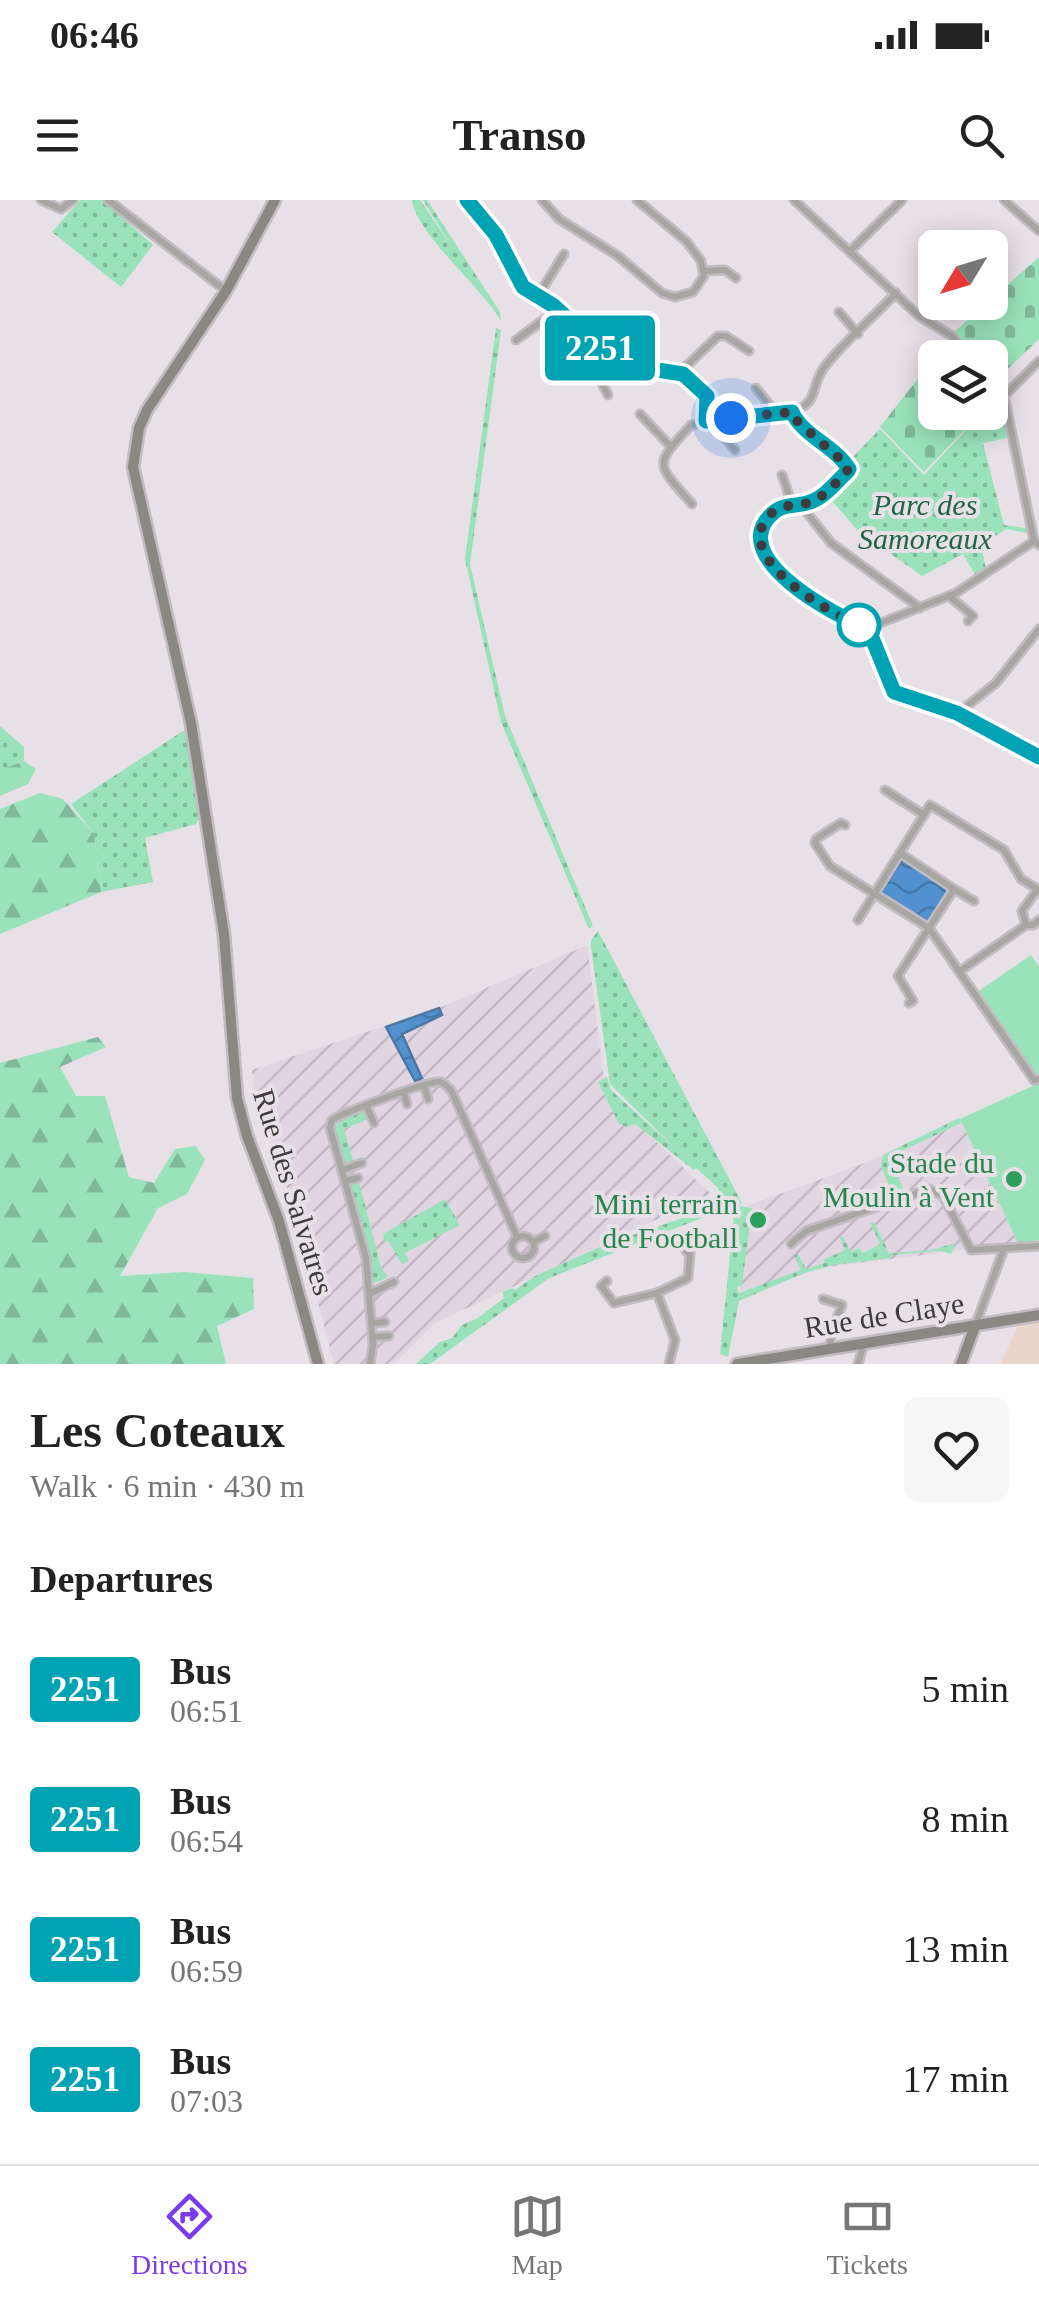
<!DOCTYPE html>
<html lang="en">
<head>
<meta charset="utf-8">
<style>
	body { margin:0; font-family:Georgia,serif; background:#f6f6f6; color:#222; height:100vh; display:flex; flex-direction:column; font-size:38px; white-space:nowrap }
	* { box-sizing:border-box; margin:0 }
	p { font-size:32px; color:#767676 }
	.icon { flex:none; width:55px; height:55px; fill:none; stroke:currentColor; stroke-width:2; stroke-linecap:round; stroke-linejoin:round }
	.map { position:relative; height:1164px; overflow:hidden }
	.panel { display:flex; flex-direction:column; background:#fff; flex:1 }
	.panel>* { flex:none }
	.badge { padding:0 20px; border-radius:8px; font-size:35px; line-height:65px }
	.needle { width:65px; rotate:232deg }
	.fabs { position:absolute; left:918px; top:30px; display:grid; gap:20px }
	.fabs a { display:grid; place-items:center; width:90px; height:90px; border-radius:15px; background:#fff; box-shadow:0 5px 25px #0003; font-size:50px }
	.you { position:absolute; width:50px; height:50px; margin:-25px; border:8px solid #fff; border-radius:50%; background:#1a73e8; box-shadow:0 0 0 15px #1a73e833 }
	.map>.badge { position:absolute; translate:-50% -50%; box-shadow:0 0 0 5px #fff }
	h2 { padding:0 30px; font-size:38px; line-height:90px }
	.round { display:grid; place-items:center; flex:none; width:105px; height:105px; border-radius:15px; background:#f6f6f6 }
	.summary { display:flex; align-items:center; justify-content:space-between; height:170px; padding:0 30px }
	h1 { font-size:48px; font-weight:600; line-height:75px }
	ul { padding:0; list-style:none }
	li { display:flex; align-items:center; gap:30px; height:130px; padding:0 30px }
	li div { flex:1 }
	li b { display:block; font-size:38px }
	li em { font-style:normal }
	li .badge { min-width:110px; font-weight:700; text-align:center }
	.status { display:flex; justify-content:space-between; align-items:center; height:70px; padding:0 50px; background:#fff; direction:ltr }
	.status svg { height:28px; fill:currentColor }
	header { display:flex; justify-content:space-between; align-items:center; height:130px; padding:0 30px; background:#fff; font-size:45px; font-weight:600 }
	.menu { display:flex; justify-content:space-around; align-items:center; height:140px; border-top:2px solid #e0e0e0; background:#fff; font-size:28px; color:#767676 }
	.menu a { display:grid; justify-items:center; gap:5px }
	.menu .selected { color:#7c3aed }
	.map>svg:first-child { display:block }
	.industrial { fill:url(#industrial-furrows) }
	.education { fill:#ebd4c9 }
	.grass { fill:url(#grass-dots) }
	.forest { fill:url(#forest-firs) }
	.cemetery { fill:url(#cemetery-stones) }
	.garden { fill:#9ae3ba }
	.water { fill:url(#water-waves); stroke:#4c77a4; stroke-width:2.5 }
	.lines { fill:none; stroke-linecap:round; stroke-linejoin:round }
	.street-casing { stroke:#c2bcc2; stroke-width:11 }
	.secondary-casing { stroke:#c2bcc2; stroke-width:15 }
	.street { stroke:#a7a6a2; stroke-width:6 }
	.secondary { stroke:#8a8883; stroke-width:10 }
	.line-casing { stroke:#fff; stroke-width:22 }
	.line { stroke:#00a3b4; stroke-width:15 }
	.walk { stroke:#3e3b3e; stroke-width:10; stroke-dasharray:0 18 }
	.stop-dot { fill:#fff; stroke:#00a3b4; stroke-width:5 }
	.leisure-dot { fill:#2e9e5b; stroke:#e7e0e7; stroke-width:4 }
	.labels { text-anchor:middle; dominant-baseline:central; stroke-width:8; stroke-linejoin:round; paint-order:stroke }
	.park-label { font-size:30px; font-style:italic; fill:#206544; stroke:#e7e0e7 }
	.leisure-label { font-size:30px; fill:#27864d; stroke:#e7e0e7; text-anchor:end }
	.street-label { font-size:30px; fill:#3e3b3e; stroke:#e7e0e7 }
</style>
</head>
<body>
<div class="status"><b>06:46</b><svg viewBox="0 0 49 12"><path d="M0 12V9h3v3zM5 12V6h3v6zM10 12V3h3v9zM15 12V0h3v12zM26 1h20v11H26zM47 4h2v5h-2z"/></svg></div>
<header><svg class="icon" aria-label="menu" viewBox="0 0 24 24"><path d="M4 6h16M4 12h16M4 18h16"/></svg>Transo<svg class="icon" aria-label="search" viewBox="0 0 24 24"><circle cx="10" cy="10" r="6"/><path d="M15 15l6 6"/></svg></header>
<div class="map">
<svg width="1039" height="1164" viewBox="0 0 1039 1164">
	<defs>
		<pattern id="industrial-furrows" width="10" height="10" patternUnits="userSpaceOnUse" patternTransform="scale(2.5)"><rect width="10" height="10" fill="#e2d5e2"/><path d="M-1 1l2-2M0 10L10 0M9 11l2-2" fill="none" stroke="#c3b8c3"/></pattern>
		<pattern id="grass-dots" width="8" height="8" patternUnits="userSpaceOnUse" patternTransform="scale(2.5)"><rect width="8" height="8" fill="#9ae3ba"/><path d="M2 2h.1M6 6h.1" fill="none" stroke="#7fb999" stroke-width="1.8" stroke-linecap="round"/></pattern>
		<pattern id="forest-firs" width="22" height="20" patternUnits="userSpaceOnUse" patternTransform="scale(2.5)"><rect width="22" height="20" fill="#9ae3ba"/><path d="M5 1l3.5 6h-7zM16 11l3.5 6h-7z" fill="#7fb999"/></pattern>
		<pattern id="cemetery-stones" width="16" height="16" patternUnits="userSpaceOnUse" patternTransform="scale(2.5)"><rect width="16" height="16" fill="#9ae3ba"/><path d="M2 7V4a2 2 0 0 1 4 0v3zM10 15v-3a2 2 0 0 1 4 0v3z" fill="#7fb999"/></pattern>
		<pattern id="water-waves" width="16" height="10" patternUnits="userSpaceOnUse" patternTransform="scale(2.5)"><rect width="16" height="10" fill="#5291d0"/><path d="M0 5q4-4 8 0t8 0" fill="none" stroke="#4578aa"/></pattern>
	</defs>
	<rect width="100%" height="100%" fill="#e7e0e7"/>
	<g class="industrial">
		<polygon points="587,745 606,894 711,994 435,1123 394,1164 334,1164 291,999 255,901 252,870 439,808"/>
		<polygon points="960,919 1018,1043 828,1067 740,1092 747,1006 867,962"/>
	</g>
	<polygon class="education" points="1039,1122 1039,1164 1001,1164 1018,1125"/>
	<g class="grass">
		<polygon points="80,0 103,0 153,45 121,87 52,32"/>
		<path d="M412 0H420L452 47 423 0H427L500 112 501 121C481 86 417 35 412 0Z"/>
		<polygon points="496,128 501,130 470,364 505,516 593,726 589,729 501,522 465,359"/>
		<polygon points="995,198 1004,216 1007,238 983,243 1004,325 1026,328 1027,333 1006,329 981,346 987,373 977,378 963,354 922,376 857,330 827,295 844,279 855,275 857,269 851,259 880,229 924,275 982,213 990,212 990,203"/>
		<polygon points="0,526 24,547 24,561 0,570"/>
		<polygon points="183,531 187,532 199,619 196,624 145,638 153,682 101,692 94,634 71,604"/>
		<polygon points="598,731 742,1003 737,1006 752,1008 742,1085 737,1087 739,1093 801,1070 794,1056 798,1054 806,1069 825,1063 823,1060 845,1050 839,1036 843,1037 851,1052 859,1048 863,1053 880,1044 870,1023 874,1022 889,1053 932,1050 955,1043 951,1054 940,1051 892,1055 891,1058 833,1065 804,1073 739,1101 728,1157 720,1154 735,1005 549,1078 430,1164 416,1164 440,1142 452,1138 462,1125 478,1118 504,1098 502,1092 512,1088 515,1090 535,1076 606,1044 715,1007 721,1002 718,988 696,968 694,970 635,924 627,927 619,924 598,882 607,877 611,890 678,951 610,884 591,747 591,740"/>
		<path d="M365 910 369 919 344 929 354 963 343 966C332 929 325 924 365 910Z"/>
		<polygon points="959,918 961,923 889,957 904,990 893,996 881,966 883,955"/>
		<polygon points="359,982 381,1067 388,1077 375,1083 371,1081 349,986"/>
		<polygon points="445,999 460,1025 405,1053 409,1061 402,1064 388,1041 385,1043 383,1034"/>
	</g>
	<g class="forest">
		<polygon points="24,561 36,569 28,584 0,596 0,570"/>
		<polygon points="40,593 63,599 94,634 101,692 0,734 0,609"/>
		<polygon points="98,837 106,847 60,867 76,896 105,896 129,977 154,983 175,949 196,946 205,960 187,994 158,1008 120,1076 184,1072 253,1078 254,1109 217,1126 226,1164 0,1164 0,863"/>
	</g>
	<g class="cemetery">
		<polygon points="1039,57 1039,139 995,181 990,175 990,158 975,157 954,132"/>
		<polygon points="948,140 963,157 935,158 935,212 981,213 924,272 880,227"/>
	</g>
	<g class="garden">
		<polygon points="1031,755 1039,767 1039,873 1033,874 979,791"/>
		<polygon points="1039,883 1039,1040 1018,1043 960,919"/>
	</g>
	<g class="water">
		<polygon points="902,660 947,686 949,693 929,722 881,696 881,690"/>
		<polygon points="439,808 442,815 402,834 422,878 415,881 386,827"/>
	</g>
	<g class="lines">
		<defs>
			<g id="street">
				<polyline points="41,0 61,9 73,0"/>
				<polyline points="108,0 226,91"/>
				<polyline points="467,0 497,37 523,87 554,106 618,164 683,174 731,218"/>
				<polyline points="542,0 559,19 618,56 662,93 675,97 693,92 704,76 701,61 687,42 637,0"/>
				<polyline points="794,0 919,116 952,136 969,158"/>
				<polyline points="1004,0 1039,31"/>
				<polyline points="850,51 902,0"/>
				<polyline points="704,71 725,70 736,78"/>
				<polyline points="538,96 564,54"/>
				<polyline points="839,112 858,134"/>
				<polyline points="516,140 557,110"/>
				<polyline points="680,172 718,136 726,136 749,151"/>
				<polyline points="990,184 1004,196"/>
				<polyline points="756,188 776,213"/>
				<polyline points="608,195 597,174 612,159"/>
				<polyline points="1004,196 1034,341 1039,345"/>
				<polyline points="1004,196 1039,161"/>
				<path d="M793 211 798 222 844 260 849 269C840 280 822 299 807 303 794 306 782 303 771 314 728 359 835 417 868 428"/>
				<polyline points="640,214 671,247"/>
				<polyline points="720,219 726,239 735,250"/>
				<polyline points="707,221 707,198"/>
				<polyline points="782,275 792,304"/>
				<path d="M692 304C656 263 653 266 691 225L793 211C818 204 811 187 823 169 840 145 875 116 896 93"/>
				<polyline points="800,304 831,343 920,408"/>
				<polyline points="949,396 973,416 968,421"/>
				<polyline points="868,428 894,492 957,513 1039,557"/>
				<polyline points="868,428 956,393 1034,341"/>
				<polyline points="958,513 996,483 1039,429"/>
				<polyline points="885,590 924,615"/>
				<polyline points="845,625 841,623 816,639 815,643 830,666 929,728 1034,880 1039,879"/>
				<polyline points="900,653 954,689 898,776 913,801 909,803"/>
				<polyline points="954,689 974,701"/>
				<polyline points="858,720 930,605 1004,650 1021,679 1039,690"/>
				<polyline points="1026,725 1022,711 1037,690"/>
				<polyline points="960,771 1026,725 1033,725 1039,720"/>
				<polyline points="424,886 428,899"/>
				<polyline points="404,893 407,904"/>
				<polyline points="366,905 374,923"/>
				<polyline points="342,970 362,963"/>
				<polyline points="345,981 358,978"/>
				<circle cx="523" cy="1047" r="11"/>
				<polyline points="533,1042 545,1036"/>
				<polyline points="791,1044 806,1031 929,989 943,996 971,1050 1039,1046"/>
				<polyline points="607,1081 601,1086 614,1103 657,1093 688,1078 690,1053 686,1051"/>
				<polyline points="657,1093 675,1140 669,1164"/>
				<polyline points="369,1094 394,1082"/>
				<polyline points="823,1099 842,1105 831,1133 830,1148"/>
				<polyline points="372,1123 385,1122"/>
				<polyline points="975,1126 1004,1049"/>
				<polyline points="373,1137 389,1136"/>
				<path d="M370 1164 373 1145 366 1058 330 928 332 920C342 913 430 880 440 882 445 883 449 888 452 892L517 1037"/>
				<polyline points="858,1164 864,1144"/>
			</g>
			<g id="secondary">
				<polyline points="275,0 226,91 147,210 139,228 133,267 191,523 224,734 237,898 247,936 279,1021 318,1164"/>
				<polyline points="737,1164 1039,1115"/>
				<polyline points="961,1164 975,1126"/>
			</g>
		</defs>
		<use href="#street" class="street-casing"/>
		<use href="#secondary" class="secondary-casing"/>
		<use href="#street" class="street"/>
		<use href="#secondary" class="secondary"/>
	</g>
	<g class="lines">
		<defs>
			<path id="line" d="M467 0 496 35 523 87 554 106 618 164 683 174 707 196 706 221 792 212C803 236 835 246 849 269L847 272C836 282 824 298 810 302 797 307 784 303 773 313 723 356 836 417 868 428L894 492 957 513 1039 557"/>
		</defs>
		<use href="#line" class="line-casing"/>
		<use href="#line" class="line"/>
		<path class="walk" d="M731 218 792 212 798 222 848 266 847 272C836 282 824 298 810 302 798 307 785 303 773 312 724 354 829 413 859 425"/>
	</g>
	<circle class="stop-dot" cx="859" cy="425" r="20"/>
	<g class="leisure-dot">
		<circle cx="1014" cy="979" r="10"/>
		<circle cx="758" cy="1020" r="10"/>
	</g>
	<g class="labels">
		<g class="park-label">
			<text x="925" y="304">Parc des<tspan x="925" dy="34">Samoreaux</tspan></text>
		</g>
		<g class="leisure-label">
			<text x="994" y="962">Stade du<tspan x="994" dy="34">Moulin à Vent</tspan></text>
			<text x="738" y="1003">Mini terrain<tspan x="738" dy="34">de Football</tspan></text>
		</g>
		<g class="street-label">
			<text transform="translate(294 992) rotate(73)">Rue des Salvatres</text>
			<text transform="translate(884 1115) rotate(-9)">Rue de Claye</text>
		</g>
	</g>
</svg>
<div class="fabs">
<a><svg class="needle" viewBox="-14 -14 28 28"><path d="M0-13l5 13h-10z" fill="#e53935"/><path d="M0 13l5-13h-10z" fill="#767676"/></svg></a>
<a><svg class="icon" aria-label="layers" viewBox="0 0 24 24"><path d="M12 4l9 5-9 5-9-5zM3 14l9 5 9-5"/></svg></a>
</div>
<div class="you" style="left:731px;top:218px"></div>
<b class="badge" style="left:600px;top:148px;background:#00a3b4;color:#fff">2251</b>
</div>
<section class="panel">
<div class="summary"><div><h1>Les Coteaux</h1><p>Walk · 6 min · 430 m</p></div><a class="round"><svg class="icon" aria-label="heart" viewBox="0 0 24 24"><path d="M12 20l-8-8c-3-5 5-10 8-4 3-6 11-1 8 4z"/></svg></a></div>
<h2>Departures</h2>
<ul>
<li><span class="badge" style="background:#00a3b4;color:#fff">2251</span><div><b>Bus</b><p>06:51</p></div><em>5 min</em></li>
<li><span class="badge" style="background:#00a3b4;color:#fff">2251</span><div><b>Bus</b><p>06:54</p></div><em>8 min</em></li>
<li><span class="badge" style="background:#00a3b4;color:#fff">2251</span><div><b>Bus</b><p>06:59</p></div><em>13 min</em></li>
<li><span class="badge" style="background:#00a3b4;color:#fff">2251</span><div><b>Bus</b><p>07:03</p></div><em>17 min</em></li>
</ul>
</section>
<nav class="menu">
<a class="selected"><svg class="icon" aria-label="directions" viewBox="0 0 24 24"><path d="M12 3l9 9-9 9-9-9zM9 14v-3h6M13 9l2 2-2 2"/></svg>Directions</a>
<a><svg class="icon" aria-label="map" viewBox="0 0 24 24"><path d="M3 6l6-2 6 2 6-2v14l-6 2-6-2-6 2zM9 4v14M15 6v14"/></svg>Map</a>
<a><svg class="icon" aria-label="tickets" viewBox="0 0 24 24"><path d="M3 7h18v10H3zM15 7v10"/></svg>Tickets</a>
</nav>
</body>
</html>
